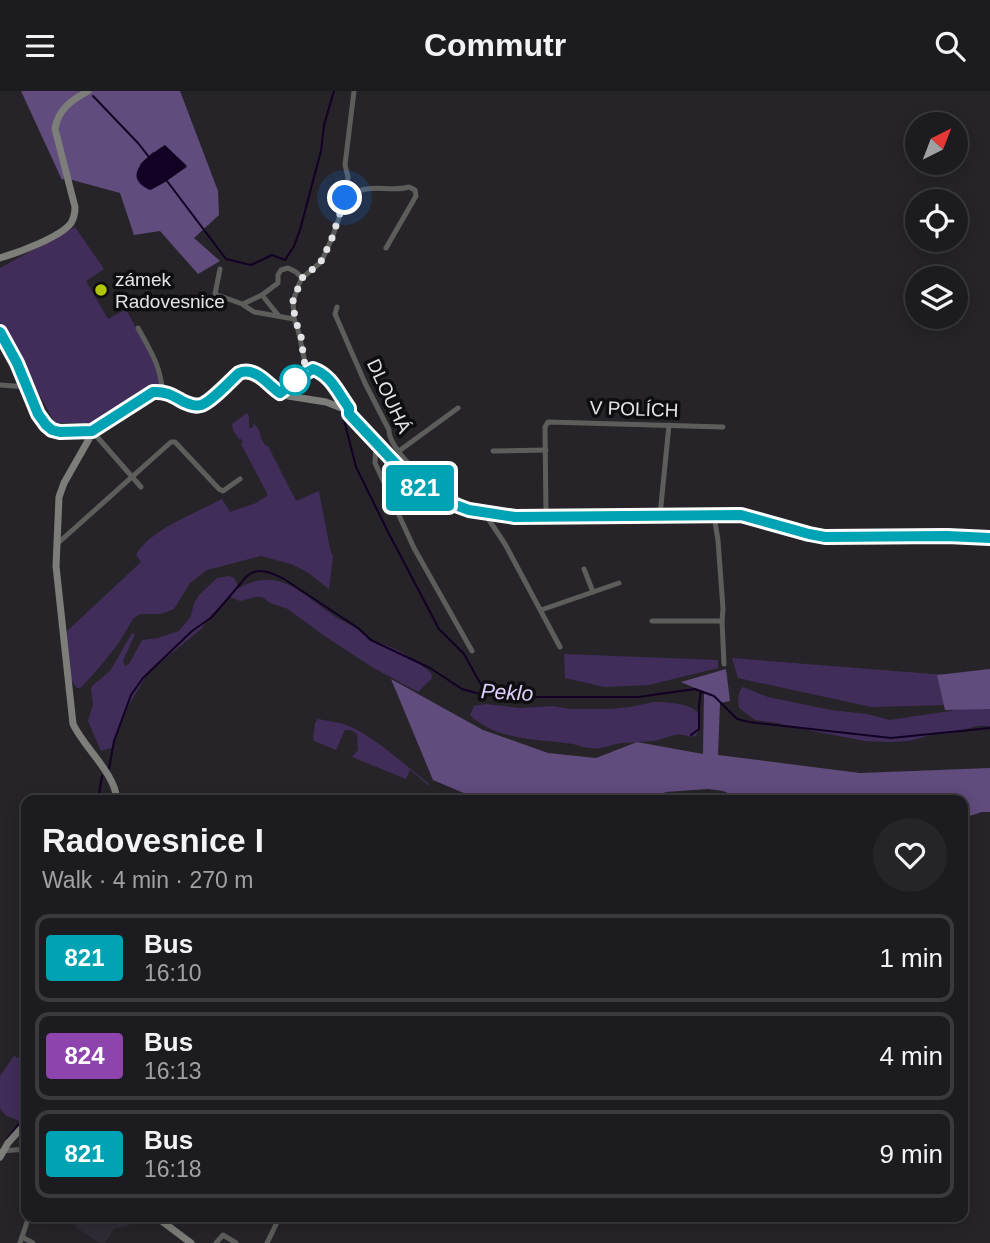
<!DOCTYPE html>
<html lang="en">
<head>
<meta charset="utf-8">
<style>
	body { margin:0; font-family:Arial,sans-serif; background:#252428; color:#f1f3f6; height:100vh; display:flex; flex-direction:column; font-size:26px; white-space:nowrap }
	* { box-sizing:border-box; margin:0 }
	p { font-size:23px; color:#a0a1a4 }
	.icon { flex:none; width:38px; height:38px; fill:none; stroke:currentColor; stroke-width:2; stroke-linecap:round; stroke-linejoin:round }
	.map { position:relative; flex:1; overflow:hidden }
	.sheet { position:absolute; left:21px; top:704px; width:947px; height:427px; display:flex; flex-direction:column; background:#1c1b1f; border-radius:14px; box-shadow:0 4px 18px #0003,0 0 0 2px #3a393d }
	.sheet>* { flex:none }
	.badge { padding:0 14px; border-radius:5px; font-size:24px; line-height:46px }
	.needle { width:46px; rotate:42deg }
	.buttons { position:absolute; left:905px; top:21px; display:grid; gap:14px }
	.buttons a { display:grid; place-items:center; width:63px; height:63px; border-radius:50%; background:#1c1b1f; box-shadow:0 4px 18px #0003,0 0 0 2px #3a393d; font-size:35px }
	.you { position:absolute; width:35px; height:35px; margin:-18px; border:5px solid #fff; border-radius:50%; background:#1a73e8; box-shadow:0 0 0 10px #1a73e833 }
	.map>.badge { position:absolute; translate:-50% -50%; box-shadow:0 0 0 4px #fff }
	.round { display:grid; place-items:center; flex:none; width:74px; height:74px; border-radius:37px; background:#252428 }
	.overview { display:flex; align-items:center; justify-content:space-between; height:119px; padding:0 21px }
	h1 { font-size:33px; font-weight:600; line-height:52px }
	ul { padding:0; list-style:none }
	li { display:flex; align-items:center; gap:21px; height:88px; margin:0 14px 10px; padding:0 7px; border:4px solid #3a393d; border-radius:14px }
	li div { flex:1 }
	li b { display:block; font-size:26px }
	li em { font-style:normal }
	li .badge { min-width:77px; font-weight:700; text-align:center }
	header { display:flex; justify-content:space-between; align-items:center; height:91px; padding:0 21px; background:#1c1b1f; font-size:32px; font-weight:600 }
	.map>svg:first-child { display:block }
	.built { fill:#302c36 }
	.green { fill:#412d5a }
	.forest { fill:#604c7d; fill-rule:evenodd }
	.water { fill:#120025 }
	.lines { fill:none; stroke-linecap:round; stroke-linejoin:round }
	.stream { stroke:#120025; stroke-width:2 }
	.street { stroke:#5d5e5b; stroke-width:5 }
	.secondary { stroke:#7d7e7a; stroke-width:7 }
	.line-casing { stroke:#fff; stroke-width:16 }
	.line { stroke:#00a3b4; stroke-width:10 }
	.walk { stroke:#e4e3e6; stroke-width:7; stroke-dasharray:0 12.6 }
	.poi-dot { fill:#afc505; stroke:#0e0e10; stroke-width:2.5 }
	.stop-dot { fill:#fff; stroke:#00a3b4; stroke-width:3.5 }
	.labels { text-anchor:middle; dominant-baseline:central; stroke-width:7; stroke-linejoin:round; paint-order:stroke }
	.poi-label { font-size:19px; fill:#e4e3e6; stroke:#0e0e10; text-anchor:start }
	.street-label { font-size:19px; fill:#e4e3e6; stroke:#0e0e10 }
	.water-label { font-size:21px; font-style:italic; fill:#e1cffe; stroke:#0e0e10 }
</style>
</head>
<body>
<header><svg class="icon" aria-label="menu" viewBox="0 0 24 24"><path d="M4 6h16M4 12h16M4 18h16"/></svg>Commutr<svg class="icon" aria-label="search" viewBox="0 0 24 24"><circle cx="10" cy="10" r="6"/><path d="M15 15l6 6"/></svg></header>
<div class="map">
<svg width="990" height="1152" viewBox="0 0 990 1152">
	<rect width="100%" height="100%" fill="#262429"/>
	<polygon class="built" points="81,1125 133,1125 128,1135 114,1138 105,1152 100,1152 75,1136"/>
	<g class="green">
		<polygon points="75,136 104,178 86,190 108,228 126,218 164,290 94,332 55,332 0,232 0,177"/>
		<path d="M247 322 249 326V337H252L254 332 260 341C259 346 263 350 265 354L268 355 296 410 319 400 330 458 333 466 329 498 307 481 291 473 261 465 207 479 190 492 174 518 161 523H140L133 528 118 553 103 572 88 589 80 597H77L71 589 66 541 141 471 136 464C149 439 198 421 222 408L230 421 256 412 268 404 241 353 243 351 241 348H239L233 339 232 333Z"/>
		<path d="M229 485 234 487 239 497C278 475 300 501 330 522 340 530 353 534 363 542 365 544 367 548 370 550 374 552 381 552 386 554 401 560 419 571 431 582L432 587 418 601 372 576 323 544 288 518 270 512 262 506H256L240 510 230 506 211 524 202 537 148 582 128 615 117 640 112 657 101 660 88 630 93 613 91 598 92 595 110 580 132 542 135 543 123 570 125 575 129 573 142 549 158 547 179 540 191 525 194 512 200 503 217 487Z"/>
		<polygon points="564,563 718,569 718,577 649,594 604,596 565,587"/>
		<polygon points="732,567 945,584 948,614 871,616 738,587"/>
		<path d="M743 596 768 606 831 619 867 623 890 629 963 618H990V635H977L952 642 934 643 909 650 890 651 865 650 787 635 778 632 755 629 739 617C738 609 737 601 743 596Z"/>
		<path d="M654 611C664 611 692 612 698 622 702 629 699 639 696 645 689 647 683 642 675 644 668 645 661 649 654 650 641 651 628 651 616 653 610 654 605 657 600 657 591 659 582 655 573 653 539 648 496 650 470 624L474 615 485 613 520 617 553 615 570 618H611L630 616Z"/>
		<path d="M318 628C327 630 337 631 346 634 373 644 406 675 429 693V695L410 679 406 688 352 666 358 659 357 643 351 639H345L336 659 314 650 313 648 315 632Z"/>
		<polygon points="14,965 26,971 26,1024 19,1030 5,1024 0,1017 0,985"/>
	</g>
	<g class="forest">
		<path d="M21 0H180L218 100 219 124 194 147 220 170 198 183 160 140 134 144 120 102 65 87 62 89ZM153 61 187 76 165 91 151 99 140 73Z"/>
		<polygon points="726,578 730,610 720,612 718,664 860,682 990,677 990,721 982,721 963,727 962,709 744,709 723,700 708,698 666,701 656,705 630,709 480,709 433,689 391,588 483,639 548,662 596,667 637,651 703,663 704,601 681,591"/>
		<polygon points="990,578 990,618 945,619 937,584"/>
	</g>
	<path class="water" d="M165 54 187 75 165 91 150 99C119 85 149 64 165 54Z"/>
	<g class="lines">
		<g class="stream">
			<polyline points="93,5 138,52 149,66"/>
			<polyline points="167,90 226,168 251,174 272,164 285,169 294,155 300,139 321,60 324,34 334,0"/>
			<polyline points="343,325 356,376 389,443 439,538 464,563 480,592 487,601"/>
			<polyline points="691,644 699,638 699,615 701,600"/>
			<path d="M109 678 114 650 131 604 143 587 192 540 212 526 247 485C259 475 272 482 284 488L358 537 371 549 430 577 462 598 476 602 521 606H638L695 598 714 605 737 628 749 631 891 647 990 637"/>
			<polyline points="98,709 102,685"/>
			<polyline points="7,1048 26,1024"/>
		</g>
		<g class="street">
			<path d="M346 107C350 104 356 100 362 99 378 94 392 101 409 96L415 99 416 105 386 157"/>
			<path d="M220 178 215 203 242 213 254 221 294 228C302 245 301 263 308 280"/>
			<polyline points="262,204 278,224"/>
			<polyline points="243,213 262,204 278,192 278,184 281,179 288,177 296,181 302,187"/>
			<path d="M337 216 335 223 365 292 389 339C389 356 419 385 433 394 445 402 460 406 469 418"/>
			<polyline points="294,228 293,210 299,193 302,187 320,172 323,167 332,147 346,107 348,86 345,74 354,0"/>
			<path d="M138 237C149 257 162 277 162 301"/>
			<polyline points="0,294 28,296"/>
			<path d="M280 302 304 283 313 278C331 284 338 302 349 317V322"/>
			<polyline points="92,340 141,396"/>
			<polyline points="376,353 375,372 414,457 472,560"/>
			<polyline points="399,360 458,317"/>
			<polyline points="493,360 546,359"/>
			<polyline points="486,422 489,429 505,453 560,556"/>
			<polyline points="660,424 669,334"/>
			<polyline points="714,425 718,449 723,518 722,530 724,573"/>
			<polyline points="546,426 545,336 548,331 723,336"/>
			<polyline points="57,453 171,351 175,351 219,398 223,400 240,388"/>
			<polyline points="584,478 593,501"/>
			<polyline points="541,519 619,492"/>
			<polyline points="652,530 722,530"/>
			<polyline points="2,1060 26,1058"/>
			<polyline points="26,1110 26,1118"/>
			<polyline points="22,1146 33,1152"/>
			<polyline points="20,1152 29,1125"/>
			<polyline points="216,1152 223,1144 236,1152"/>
			<polyline points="267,1152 280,1125"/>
		</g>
		<g class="secondary">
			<path d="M0 167C17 162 61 146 71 132 74 127 75 122 75 116L55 38C58 18 72 9 88 0"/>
			<path d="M0 241 17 272 38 322 46 334 53 339 60 341 92 340 153 301C166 300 173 305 184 311 189 313 195 316 201 314 210 312 231 289 239 282L245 279 252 281 273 297 288 305 326 311 344 318 410 388 431 405 439 408 469 419 486 422 515 426H546L741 424 809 443 825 446 947 445 990 447"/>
			<path d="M92 340 89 348 64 392 59 406 56 475 73 633C85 658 115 682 117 709"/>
			<polyline points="0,1066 8,1052 26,1032"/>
			<polyline points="155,1125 191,1152"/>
		</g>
	</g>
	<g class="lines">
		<defs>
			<path id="line" d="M0 241 17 272 38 323 46 334 52 339 60 341 92 340 153 301C166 300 173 305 184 311 189 313 195 316 201 314 210 312 231 289 239 282 255 275 268 294 280 302L304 283 313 278C331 284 338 302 349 317V323L410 388 421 397 439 408 469 419 515 426 741 424 809 443 825 446 947 445 990 447"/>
		</defs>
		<use href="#line" class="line-casing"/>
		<use href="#line" class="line"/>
		<polyline class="walk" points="295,289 308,280 304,270 301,245 295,228 293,210 302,187 320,172 323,167 332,147 345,107"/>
	</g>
	<circle class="poi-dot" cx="101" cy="199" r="7"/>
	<circle class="stop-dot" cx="295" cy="289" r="14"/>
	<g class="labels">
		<g class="poi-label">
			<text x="115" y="188">zámek<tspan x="115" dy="22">Radovesnice</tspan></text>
		</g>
		<g class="street-label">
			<text transform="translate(389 305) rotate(65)">DLOUHÁ</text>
			<text transform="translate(634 318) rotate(2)">V POLÍCH</text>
		</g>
		<g class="water-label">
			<text transform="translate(507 601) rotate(3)">Peklo</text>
		</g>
	</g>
</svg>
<div class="buttons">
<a><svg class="needle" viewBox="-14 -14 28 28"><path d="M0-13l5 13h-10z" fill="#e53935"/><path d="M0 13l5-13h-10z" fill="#a0a1a4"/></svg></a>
<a><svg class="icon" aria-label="locate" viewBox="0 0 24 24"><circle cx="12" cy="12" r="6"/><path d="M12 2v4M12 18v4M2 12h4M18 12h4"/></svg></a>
<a><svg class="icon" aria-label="layers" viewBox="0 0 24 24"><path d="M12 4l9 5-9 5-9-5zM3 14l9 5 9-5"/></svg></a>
</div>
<div class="you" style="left:345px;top:107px"></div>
<b class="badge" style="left:420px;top:397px;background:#00a3b4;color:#fff">821</b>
<section class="sheet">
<div class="overview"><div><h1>Radovesnice I</h1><p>Walk · 4 min · 270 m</p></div><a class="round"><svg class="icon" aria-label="heart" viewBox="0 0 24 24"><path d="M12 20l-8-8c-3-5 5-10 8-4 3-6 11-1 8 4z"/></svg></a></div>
<ul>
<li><span class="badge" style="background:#00a3b4;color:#fff">821</span><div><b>Bus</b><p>16:10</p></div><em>1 min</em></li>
<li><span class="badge" style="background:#8e44ad;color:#fff">824</span><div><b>Bus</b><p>16:13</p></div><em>4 min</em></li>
<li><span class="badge" style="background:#00a3b4;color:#fff">821</span><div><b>Bus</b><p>16:18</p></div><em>9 min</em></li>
</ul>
</section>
</div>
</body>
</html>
